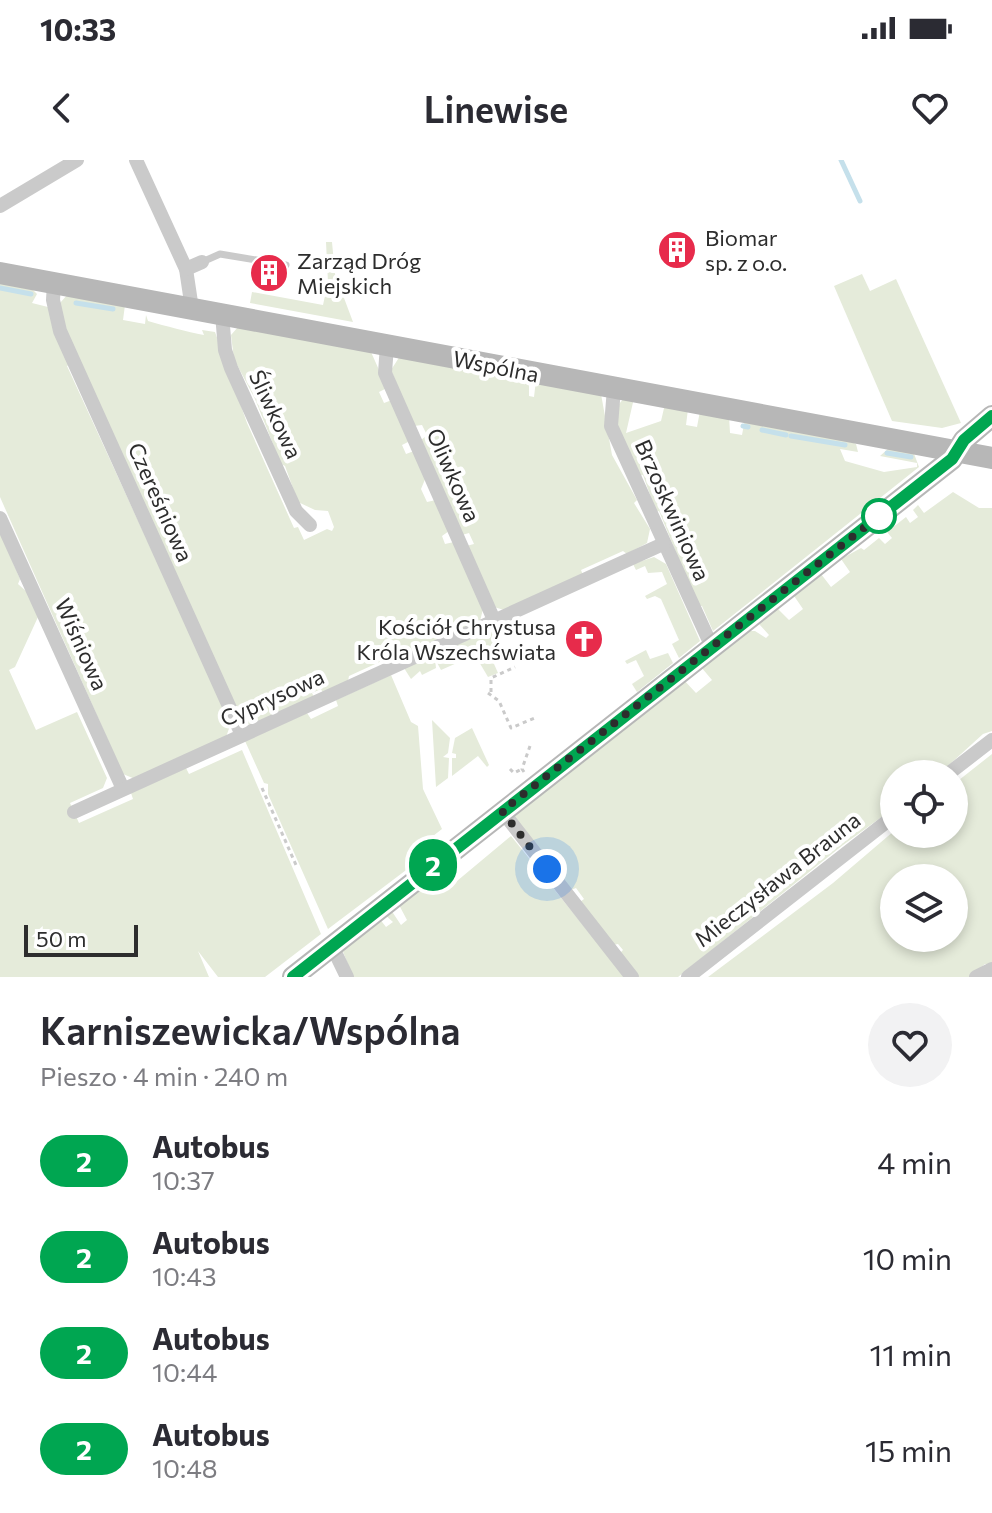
<!DOCTYPE html>
<html lang="pl">
<head>
<meta charset="utf-8">
<style>
	body { margin:0; font-family:Commissioner,sans-serif; background:#f2f2f3; color:#2b2b33; height:100vh; display:flex; flex-direction:column; font-size:30px; white-space:nowrap }
	* { box-sizing:border-box; margin:0 }
	p { font-size:26px; color:#7c7c81 }
	.icon { flex:none; width:44px; height:44px; fill:none; stroke:currentColor; stroke-width:2; stroke-linecap:round; stroke-linejoin:round }
	.map { position:relative; height:817px; overflow:hidden }
	.panel { display:flex; flex-direction:column; background:#fff; flex:1 }
	.panel>* { flex:none }
	.badge { padding:0 16px; border-radius:26px; font-size:28px; line-height:52px }
	.tools { position:absolute; left:880px; top:600px; display:grid; gap:16px }
	.tools a { display:grid; place-items:center; width:88px; height:88px; border-radius:50%; background:#fff; box-shadow:0 4px 12px #0003; font-size:40px }
	.scale { position:absolute; left:24px; bottom:20px; width:114px; box-sizing:border-box; padding-left:8px; border:4px solid #2d2d2d; border-top:0; font-size:22px; line-height:28px; white-space:nowrap; color:#2d2d2d; -webkit-text-stroke:6px #fff; paint-order:stroke }
	.you { position:absolute; width:40px; height:40px; margin:-20px; border:6px solid #fff; border-radius:50%; background:#1a73e8; box-shadow:0 0 0 12px #1a73e833 }
	.map>.badge { position:absolute; translate:-50% -50%; box-shadow:0 0 0 4px #fff }
	.round { display:grid; place-items:center; flex:none; width:84px; height:84px; border-radius:42px; background:#f2f2f3 }
	.head { display:flex; align-items:center; justify-content:space-between; height:136px; padding:0 40px }
	h1 { font-size:38px; font-weight:600; line-height:60px }
	ul { padding:0; list-style:none }
	li { display:flex; align-items:center; gap:24px; height:96px; padding:0 40px }
	li div { flex:1 }
	li b { display:block; font-size:30px }
	li em { font-style:normal }
	li .badge { min-width:88px; font-weight:700; text-align:center }
	.status { display:flex; justify-content:space-between; align-items:center; height:56px; padding:0 40px; background:#fff; direction:ltr }
	.status svg { height:22px; fill:currentColor }
	header { display:flex; justify-content:space-between; align-items:center; height:104px; padding:0 40px; background:#fff; font-size:36px; font-weight:600 }
	.map>svg:first-child { display:block }
	.green { fill:#e5ebda; fill-rule:evenodd }
	.lines { fill:none; stroke-linecap:round; stroke-linejoin:round }
	.stream { stroke:#c5e0eb; stroke-width:5 }
	.path { stroke:#cacaca; stroke-width:3; stroke-dasharray:4 4; stroke-linecap:butt }
	.lane { stroke:#cacaca; stroke-width:7 }
	.street { stroke:#cacaca; stroke-width:14 }
	.secondary { stroke:#b7b7b7; stroke-width:22 }
	.line-casing { stroke:#fff; stroke-width:18 }
	.line { stroke:#00a651; stroke-width:12 }
	.walk { stroke:#2d2d2d; stroke-width:8; stroke-dasharray:0 14.4 }
	.stop-dot { fill:#fff; stroke:#00a651; stroke-width:4 }
	.labels { text-anchor:middle; dominant-baseline:central; stroke-width:8; stroke-linejoin:round; paint-order:stroke }
	.poi-label { font-size:22px; fill:#2d2d2d; stroke:#fff; text-anchor:start }
	.street-label { font-size:22px; fill:#2d2d2d; stroke:#fff }
</style>
</head>
<body>
<div class="status"><b>10:33</b><svg viewBox="0 0 49 12"><path d="M0 12V9h3v3zM5 12V6h3v6zM10 12V3h3v9zM15 12V0h3v12zM26 1h20v11H26zM47 4h2v5h-2z"/></svg></div>
<header><svg class="icon" aria-label="back" viewBox="0 0 24 24"><path d="M15 5l-7 7 7 7"/></svg>Linewise<svg class="icon" aria-label="heart" viewBox="0 0 24 24"><path d="M12 20l-8-8c-3-5 5-10 8-4 3-6 11-1 8 4z"/></svg></header>
<div class="map">
<svg width="992" height="817" viewBox="0 0 992 817">
	<rect width="100%" height="100%" fill="#fff"/>
	<g class="green">
		<polygon points="326,82 332,82 335,114 353,162 250,143 252,132 323,145 328,122"/>
		<polygon points="862,114 870,131 896,119 961,263 942,268 892,261 834,126"/>
		<polygon points="0,120 29,126 37,134 32,143 48,147 70,204 67,206 231,563 226,577 135,619 123,614 0,337"/>
		<path d="M68 134 125 145 123 160 145 164 146 155 148 161C166 166 187 172 204 175L202 170 215 172 247 263 294 368 298 367 304 380 327 369 332 371 334 367 328 351 315 350 298 342 285 306 281 304 255 239 234 199 231 175 238 167 371 192 387 228 379 232 384 243 392 240 410 281 402 285 406 294 414 291 426 317 421 329 427 342 436 340 449 371 442 376 445 384 454 382 483 449 480 461 399 498 397 494 349 516 348 521 323 533 321 529 312 533 314 537 250 565 242 562 63 163 60 143Z"/>
		<polygon points="400,196 529,219 529,236 534,237 536,220 601,234 612,295 637,340 634,343 650,369 647,383 627,394 623,391 581,410 583,415 504,450 494,447 466,386 474,384 469,373 462,375 420,281 427,275 422,265 414,266 391,210"/>
		<polygon points="624,238 634,238 626,273 661,261 665,244 688,249 686,265 697,267 700,251 729,256 730,273 742,275 745,259 840,277 856,284 858,292 840,289 845,301 884,312 917,307 917,303 880,296 890,287 913,291 919,307 713,471 702,446 698,446 659,351 656,352 643,315 639,316 618,271 615,249"/>
		<polygon points="953,332 979,348 992,348 992,571 983,574 939,614 894,614 894,648 843,685 678,817 639,817 620,793 623,790 618,784 613,785 580,742 584,739 576,728 571,730 514,659 515,652 683,519 696,533 712,520 701,507 745,471 755,471 766,478 769,475 759,464 775,446 789,460 803,449 792,433 821,414 831,427 850,412 841,399 861,388 864,390 879,378 885,384 892,378 887,372 906,357 910,363 918,357 913,350 918,345 924,353"/>
		<polygon points="0,372 20,419 18,424 27,432 38,457 15,507 9,510 36,570 77,552 107,618 103,628 70,643 79,663 133,639 131,633 186,608 189,614 242,590 321,774 265,817 218,817 198,791 209,817 0,817"/>
		<polygon points="654,397 666,404 700,481 679,498 672,484 679,480 661,439 655,436 647,439 645,436 667,424 662,412 648,413 645,406 636,410 633,404"/>
		<polygon points="488,471 493,472 497,483 487,488 498,513 488,517 475,495 441,510 435,499 436,508 422,515 420,511 411,519 404,508"/>
		<polygon points="646,490 650,499 668,493 673,503 637,532 632,524 644,516 636,500 627,504 625,501"/>
		<polygon points="391,515 411,562 418,566 423,629 442,669 433,676 438,686 328,769 268,634 268,624 264,623 245,581 307,553 311,559 338,546 336,540"/>
		<polygon points="432,560 450,578 448,593 443,597 449,598 448,618 436,627"/>
		<polygon points="472,568 489,605 487,607 478,596 452,616 452,598 456,598 456,594 452,593 455,578"/>
		<path d="M992 594V804H985L969 817H708L833 723 894 671V674H954V624ZM894 718H954V778H894Z"/>
		<polygon points="511,676 625,817 353,817 342,789 379,758 386,767 393,762 384,754 391,750 401,765 407,760 399,745 441,711 451,726"/>
	</g>
	<g class="lines">
		<g class="stream">
			<polyline points="841,0 860,41"/>
			<polyline points="0,128 31,134"/>
			<polyline points="76,143 113,149"/>
			<polyline points="743,266 748,267"/>
			<polyline points="762,270 786,275"/>
			<polyline points="791,276 845,285"/>
			<polyline points="887,293 911,297"/>
		</g>
		<g class="path">
			<polyline points="491,532 491,518 515,507"/>
			<polyline points="488,533 499,541 511,568 537,557"/>
			<polyline points="510,609 514,613 522,609"/>
			<polyline points="524,612 522,609 530,586"/>
			<polyline points="262,628 296,705"/>
		</g>
		<polyline class="lane" points="202,102 220,94 286,105"/>
		<g class="street">
			<polyline points="136,0 186,109 192,149"/>
			<polyline points="0,46 77,0"/>
			<polyline points="186,109 202,102"/>
			<polyline points="54,123 53,140 60,171 242,575"/>
			<polyline points="222,154 225,190 231,208 296,351 310,365"/>
			<polyline points="387,185 385,213 494,460"/>
			<polyline points="614,228 611,266 712,487"/>
			<polyline points="0,358 123,629"/>
			<polyline points="948,614 992,580"/>
			<polyline points="502,651 632,817"/>
			<polyline points="74,652 663,384"/>
			<polyline points="332,786 347,817"/>
			<polyline points="688,817 894,656"/>
			<polyline points="976,817 992,809"/>
		</g>
		<g class="secondary">
			<polyline points="0,113 992,298"/>
			<polyline points="293,817 952,299 964,280 992,256"/>
		</g>
	</g>
	<g class="lines">
		<defs>
			<polyline id="line" points="293,817 952,299 964,280 992,256"/>
		</defs>
		<use href="#line" class="line-casing"/>
		<use href="#line" class="line"/>
		<polyline class="walk" points="547,709 502,651 879,356"/>
	</g>
	<defs>
		<symbol id="building-disc" viewBox="-11 -11 22 22"><circle r="9.5" fill="#e72b4b" stroke="#fff"/><path d="M-4-6H4V6H1V3H-1V6H-4ZM-2.5-4.3h1.7v1.8h-1.7ZM.8-4.3h1.7v1.8H.8ZM-2.5-1h1.7V.8h-1.7ZM.8-1h1.7V.8H.8Z" fill="#fff"/></symbol>
		<symbol id="church-disc" viewBox="-11 -11 22 22"><circle r="9.5" fill="#e72b4b" stroke="#fff"/><path d="M-1.2-6h2.4v3.5h3.3v2.4h-3.3V6h-2.4V-.1h-3.3v-2.4h3.3Z" fill="#fff"/></symbol>
	</defs>
	<g fill-rule="evenodd">
		<use href="#building-disc" x="655" y="68" width="44" height="44"/>
		<use href="#building-disc" x="247" y="91" width="44" height="44"/>
		<use href="#church-disc" x="562" y="457" width="44" height="44"/>
	</g>
	<circle class="stop-dot" cx="879" cy="356" r="16"/>
	<g class="labels">
		<g class="poi-label">
			<text x="705" y="77">Biomar<tspan x="705" dy="25">sp. z o.o.</tspan></text>
			<text x="297" y="100">Zarząd Dróg<tspan x="297" dy="25">Miejskich</tspan></text>
			<text x="556" y="466" text-anchor="end">Kościół Chrystusa<tspan x="556" dy="25">Króla Wszechświata</tspan></text>
		</g>
		<g class="street-label">
			<text transform="translate(496 206) rotate(11)">Wspólna</text>
			<text transform="translate(276 254) rotate(65)">Śliwkowa</text>
			<text transform="translate(454 315) rotate(66)">Oliwkowa</text>
			<text transform="translate(161 342) rotate(66)">Czereśniowa</text>
			<text transform="translate(673 350) rotate(66)">Brzoskwiniowa</text>
			<text transform="translate(82 484) rotate(66)">Wiśniowa</text>
			<text transform="translate(272 537) rotate(-24)">Cyprysowa</text>
			<text transform="translate(777 719) rotate(-38)">Mieczysława Brauna</text>
		</g>
	</g>
</svg>
<div class="tools">
<a><svg class="icon" aria-label="locate" viewBox="0 0 24 24"><circle cx="12" cy="12" r="6"/><path d="M12 2v4M12 18v4M2 12h4M18 12h4"/></svg></a>
<a><svg class="icon" aria-label="layers" viewBox="0 0 24 24"><path d="M12 4l9 5-9 5-9-5zM3 14l9 5 9-5"/></svg></a>
</div>
<div class="scale">50 m</div>
<div class="you" style="left:547px;top:709px"></div>
<b class="badge" style="left:433px;top:705px;background:#00a651;color:#fff">2</b>
</div>
<section class="panel">
<div class="head"><div><h1>Karniszewicka/Wspólna</h1><p>Pieszo · 4 min · 240 m</p></div><a class="round"><svg class="icon" aria-label="heart" viewBox="0 0 24 24"><path d="M12 20l-8-8c-3-5 5-10 8-4 3-6 11-1 8 4z"/></svg></a></div>
<ul>
<li><span class="badge" style="background:#00a651;color:#fff">2</span><div><b>Autobus</b><p>10:37</p></div><em>4 min</em></li>
<li><span class="badge" style="background:#00a651;color:#fff">2</span><div><b>Autobus</b><p>10:43</p></div><em>10 min</em></li>
<li><span class="badge" style="background:#00a651;color:#fff">2</span><div><b>Autobus</b><p>10:44</p></div><em>11 min</em></li>
<li><span class="badge" style="background:#00a651;color:#fff">2</span><div><b>Autobus</b><p>10:48</p></div><em>15 min</em></li>
</ul>
</section>
</body>
</html>
